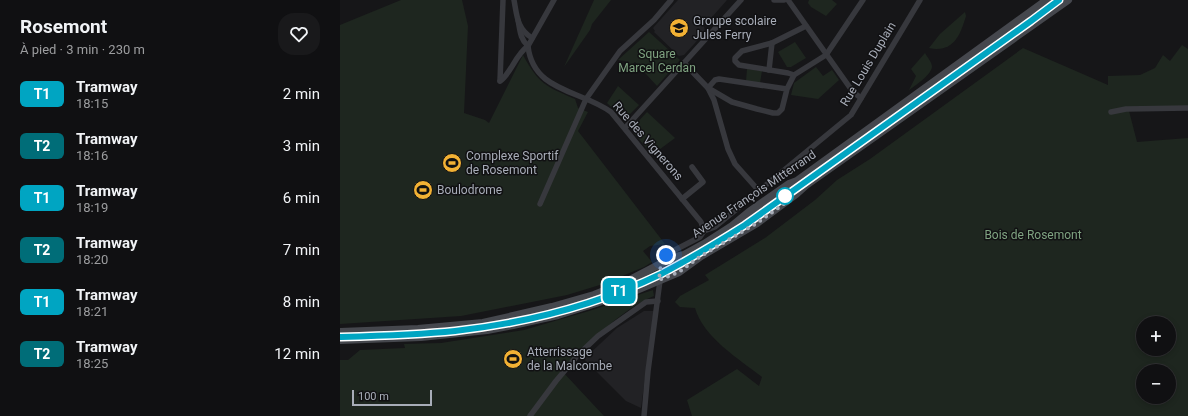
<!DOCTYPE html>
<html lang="fr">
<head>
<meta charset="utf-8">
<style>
	body { margin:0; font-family:Roboto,sans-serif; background:#19191b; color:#f1f3f6; height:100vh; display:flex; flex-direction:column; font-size:15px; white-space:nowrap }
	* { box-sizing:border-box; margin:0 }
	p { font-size:13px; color:#9c9d9f }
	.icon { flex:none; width:22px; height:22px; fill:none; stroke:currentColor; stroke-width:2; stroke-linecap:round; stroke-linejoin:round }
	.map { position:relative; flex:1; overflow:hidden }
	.panel { display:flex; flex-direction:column; background:#101012; width:340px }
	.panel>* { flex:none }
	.badge { padding:0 8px; border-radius:6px; font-size:14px; line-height:26px }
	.controls { position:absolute; left:796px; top:316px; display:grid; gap:8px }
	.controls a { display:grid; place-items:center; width:40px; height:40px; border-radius:50%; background:#101012; box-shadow:0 2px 6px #0003,0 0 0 1px #303032; font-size:20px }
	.scale { position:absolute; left:12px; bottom:10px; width:80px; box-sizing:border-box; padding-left:4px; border:2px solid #a8adb8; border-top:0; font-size:11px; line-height:14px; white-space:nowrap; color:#a8adb8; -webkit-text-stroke:3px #111113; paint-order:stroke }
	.you { position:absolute; width:20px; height:20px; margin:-10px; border:3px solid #fff; border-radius:50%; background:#1a73e8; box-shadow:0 0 0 6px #1a73e833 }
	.map>.badge { position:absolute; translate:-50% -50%; box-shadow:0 0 0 2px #fff }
	.round { display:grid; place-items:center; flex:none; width:42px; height:42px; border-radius:16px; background:#19191b }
	.overview { display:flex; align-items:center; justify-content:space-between; height:68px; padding:0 20px }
	h1 { font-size:19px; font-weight:700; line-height:30px }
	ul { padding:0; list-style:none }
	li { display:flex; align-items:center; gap:12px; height:52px; padding:0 20px }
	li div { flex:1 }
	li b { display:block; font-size:15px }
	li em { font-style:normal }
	li .badge { min-width:44px; font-weight:700; text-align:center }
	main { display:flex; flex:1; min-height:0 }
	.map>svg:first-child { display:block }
	.built { fill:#222225 }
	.green { fill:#1e261f; fill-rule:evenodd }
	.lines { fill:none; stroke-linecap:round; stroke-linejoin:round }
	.minor { stroke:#37383d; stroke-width:5.5 }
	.secondary { stroke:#45474d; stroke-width:8 }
	.tram { stroke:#4a4c52; stroke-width:1 }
	.line-casing { stroke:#fff; stroke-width:9 }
	.line { stroke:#00a5c2; stroke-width:6 }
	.walk { stroke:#a8adb8; stroke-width:4; stroke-dasharray:0 7.2 }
	.stop-dot { fill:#fff; stroke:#00a5c2; stroke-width:2 }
	.labels { text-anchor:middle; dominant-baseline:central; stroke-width:3; stroke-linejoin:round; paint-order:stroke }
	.poi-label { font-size:12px; fill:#a8adb8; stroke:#111113; text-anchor:start }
	.park-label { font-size:12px; fill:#7fa381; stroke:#111113 }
	.street-label { font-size:12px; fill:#a8adb8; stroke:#111113 }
</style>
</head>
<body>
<main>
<section class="panel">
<div class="overview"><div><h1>Rosemont</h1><p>À pied · 3 min · 230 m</p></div><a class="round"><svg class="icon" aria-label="heart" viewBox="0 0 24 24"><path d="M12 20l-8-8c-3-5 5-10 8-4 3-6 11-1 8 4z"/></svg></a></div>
<ul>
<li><span class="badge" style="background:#00a5c2;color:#fff">T1</span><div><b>Tramway</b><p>18:15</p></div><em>2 min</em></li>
<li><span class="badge" style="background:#006d78;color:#fff">T2</span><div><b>Tramway</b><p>18:16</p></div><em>3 min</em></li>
<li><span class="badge" style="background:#00a5c2;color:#fff">T1</span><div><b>Tramway</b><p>18:19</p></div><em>6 min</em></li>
<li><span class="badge" style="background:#006d78;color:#fff">T2</span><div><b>Tramway</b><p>18:20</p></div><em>7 min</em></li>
<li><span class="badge" style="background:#00a5c2;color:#fff">T1</span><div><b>Tramway</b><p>18:21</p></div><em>8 min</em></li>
<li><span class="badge" style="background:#006d78;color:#fff">T2</span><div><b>Tramway</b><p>18:25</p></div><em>12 min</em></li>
</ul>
</section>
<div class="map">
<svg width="848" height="416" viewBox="0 0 848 416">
	<rect width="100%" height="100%" fill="#161618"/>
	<g class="built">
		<polygon points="338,0 387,0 364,26 365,32 344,55 339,56 314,32 315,31 313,28"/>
		<polygon points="304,311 314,311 301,408 286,401 244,359 277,328"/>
	</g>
	<g class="green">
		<path d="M61 0H122L128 26 124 113 145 120 149 123 183 55C199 84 205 86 235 99L238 108 248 112 238 131 325 244 310 246 303 251 312 262 304 267 263 284 227 295 121 316 0 324V25Z"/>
		<polygon points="254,0 271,0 252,24 250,30 224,67"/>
		<polygon points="469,0 492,0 497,4 486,16 471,7 468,3"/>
		<path d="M625 12 626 16C620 36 613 53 589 48L600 34Z"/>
		<polygon points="309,32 340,60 317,86 295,62 290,66 285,61 278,60"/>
		<polygon points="455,42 466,58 451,67 447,67 438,52"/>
		<path d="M842 45 848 49V106L788 107 797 142 848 138V416H352L347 400 397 369 419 386 422 377C399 359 363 337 355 308L340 307 335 302 340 296 369 280 365 275 425 238 475 200 497 180 530 159 683 48 768 85V76L800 75 815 68 823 55 830 61ZM803 323H829V349H803ZM803 371H829V397H803Z"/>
		<path d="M585 53C587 57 592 62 592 67 591 75 575 86 569 90L576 76 571 69Z"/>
		<polygon points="476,67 483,76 492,70 499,80 478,99 451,95 454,83"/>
		<polygon points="407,69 422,71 420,83 406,81"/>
		<polygon points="278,86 299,105 287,117 282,117 267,103"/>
		<polygon points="307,112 335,138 312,155 294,133 295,125"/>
		<path d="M313 290 314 296C280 310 248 344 222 371L264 416H0V360H8L20 350 65 348 64 344 101 343 184 330 249 311Z"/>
	</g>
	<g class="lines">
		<g class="minor">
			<path d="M174 0C177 16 177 29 192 38"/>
			<path d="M214 0 188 46C193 92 241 90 271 112L361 222 364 231"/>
			<polyline points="434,0 444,0"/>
			<polyline points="448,0 513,92 521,98"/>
			<polyline points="344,63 368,88 374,100 388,149 395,164 419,191"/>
			<polyline points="429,70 432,43"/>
			<polyline points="454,75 448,73 399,65 395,61 395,58 402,51 432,43 466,26"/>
			<polyline points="160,81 163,0"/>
			<path d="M160 81C171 74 175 55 188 46 180 39 180 30 178 20"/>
			<polyline points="447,89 379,79 375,80 368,88 392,102 417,109 433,113 438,113 442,109 447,89 454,75 486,55 523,0"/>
			<polyline points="771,112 786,109 848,108"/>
			<polyline points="285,128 401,0"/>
			<polyline points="342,199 363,182 352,167"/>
			<polyline points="200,204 246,99 280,51 314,20 331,0"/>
			<polyline points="190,416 216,381 237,356 258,336 306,302 318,301"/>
			<polyline points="304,416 308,371 323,258 331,252 360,237 364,231 375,227 511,115 580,0"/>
		</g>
		<g class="secondary">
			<polyline points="0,332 78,329 143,323 212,307 254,295 284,283 332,258 344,255 364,244 392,226 409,212 449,184 457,181 707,0"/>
			<polyline points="0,340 81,337 147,330 173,325 218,315 256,303 283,293 294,291 339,272 361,256 417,223 456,194 466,185 728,0"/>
		</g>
		<path class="tram" d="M0 337C54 335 107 334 160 325 220 315 281 294 335 267 359 254 382 239 405 225L691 21 719 0"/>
	</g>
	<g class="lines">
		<defs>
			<path id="line" d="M0 337C38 336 77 335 115 331 186 323 257 305 321 274 350 259 378 242 405 225L691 21 719 0"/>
		</defs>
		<use href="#line" class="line-casing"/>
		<use href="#line" class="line"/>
		<path class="walk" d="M326 255C320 262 320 272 319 280L339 272 361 256 417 223 448 201 445 196"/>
	</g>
	<defs>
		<symbol id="school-disc" viewBox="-11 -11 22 22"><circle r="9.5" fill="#f2b134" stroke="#111113"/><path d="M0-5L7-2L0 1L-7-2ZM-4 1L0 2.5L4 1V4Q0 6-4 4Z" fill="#111"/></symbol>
		<symbol id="stadium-disc" viewBox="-11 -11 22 22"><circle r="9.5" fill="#f2b134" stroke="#111113"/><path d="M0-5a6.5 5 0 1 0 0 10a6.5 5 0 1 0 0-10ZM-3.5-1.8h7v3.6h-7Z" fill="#111"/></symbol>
	</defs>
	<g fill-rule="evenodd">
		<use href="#school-disc" x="328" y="17" width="22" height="22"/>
		<use href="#stadium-disc" x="101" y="152" width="22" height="22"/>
		<use href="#stadium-disc" x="72" y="179" width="22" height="22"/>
		<use href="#stadium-disc" x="162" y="348" width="22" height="22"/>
	</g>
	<circle class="stop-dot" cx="445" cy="196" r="8"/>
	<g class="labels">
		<g class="poi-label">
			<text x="353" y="21">Groupe scolaire<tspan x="353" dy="14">Jules Ferry</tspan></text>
			<text x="126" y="156">Complexe Sportif<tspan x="126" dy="14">de Rosemont</tspan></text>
			<text x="97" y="190">Boulodrome</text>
			<text x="187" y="352">Atterrissage<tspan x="187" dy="14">de la Malcombe</tspan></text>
		</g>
		<g class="park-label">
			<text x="317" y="54">Square<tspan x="317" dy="14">Marcel Cerdan</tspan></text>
			<text x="693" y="235">Bois de Rosemont</text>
		</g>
		<g class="street-label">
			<text transform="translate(528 64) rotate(-59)">Rue Louis Duplain</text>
			<text transform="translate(308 141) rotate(49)">Rue des Vignerons</text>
			<text transform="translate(414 194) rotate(-34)">Avenue François Mitterrand</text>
		</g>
	</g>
</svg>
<div class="controls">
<a>+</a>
<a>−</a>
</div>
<div class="scale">100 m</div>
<div class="you" style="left:326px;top:255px"></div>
<b class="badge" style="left:279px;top:291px;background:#00a5c2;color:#fff">T1</b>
</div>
</main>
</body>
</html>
